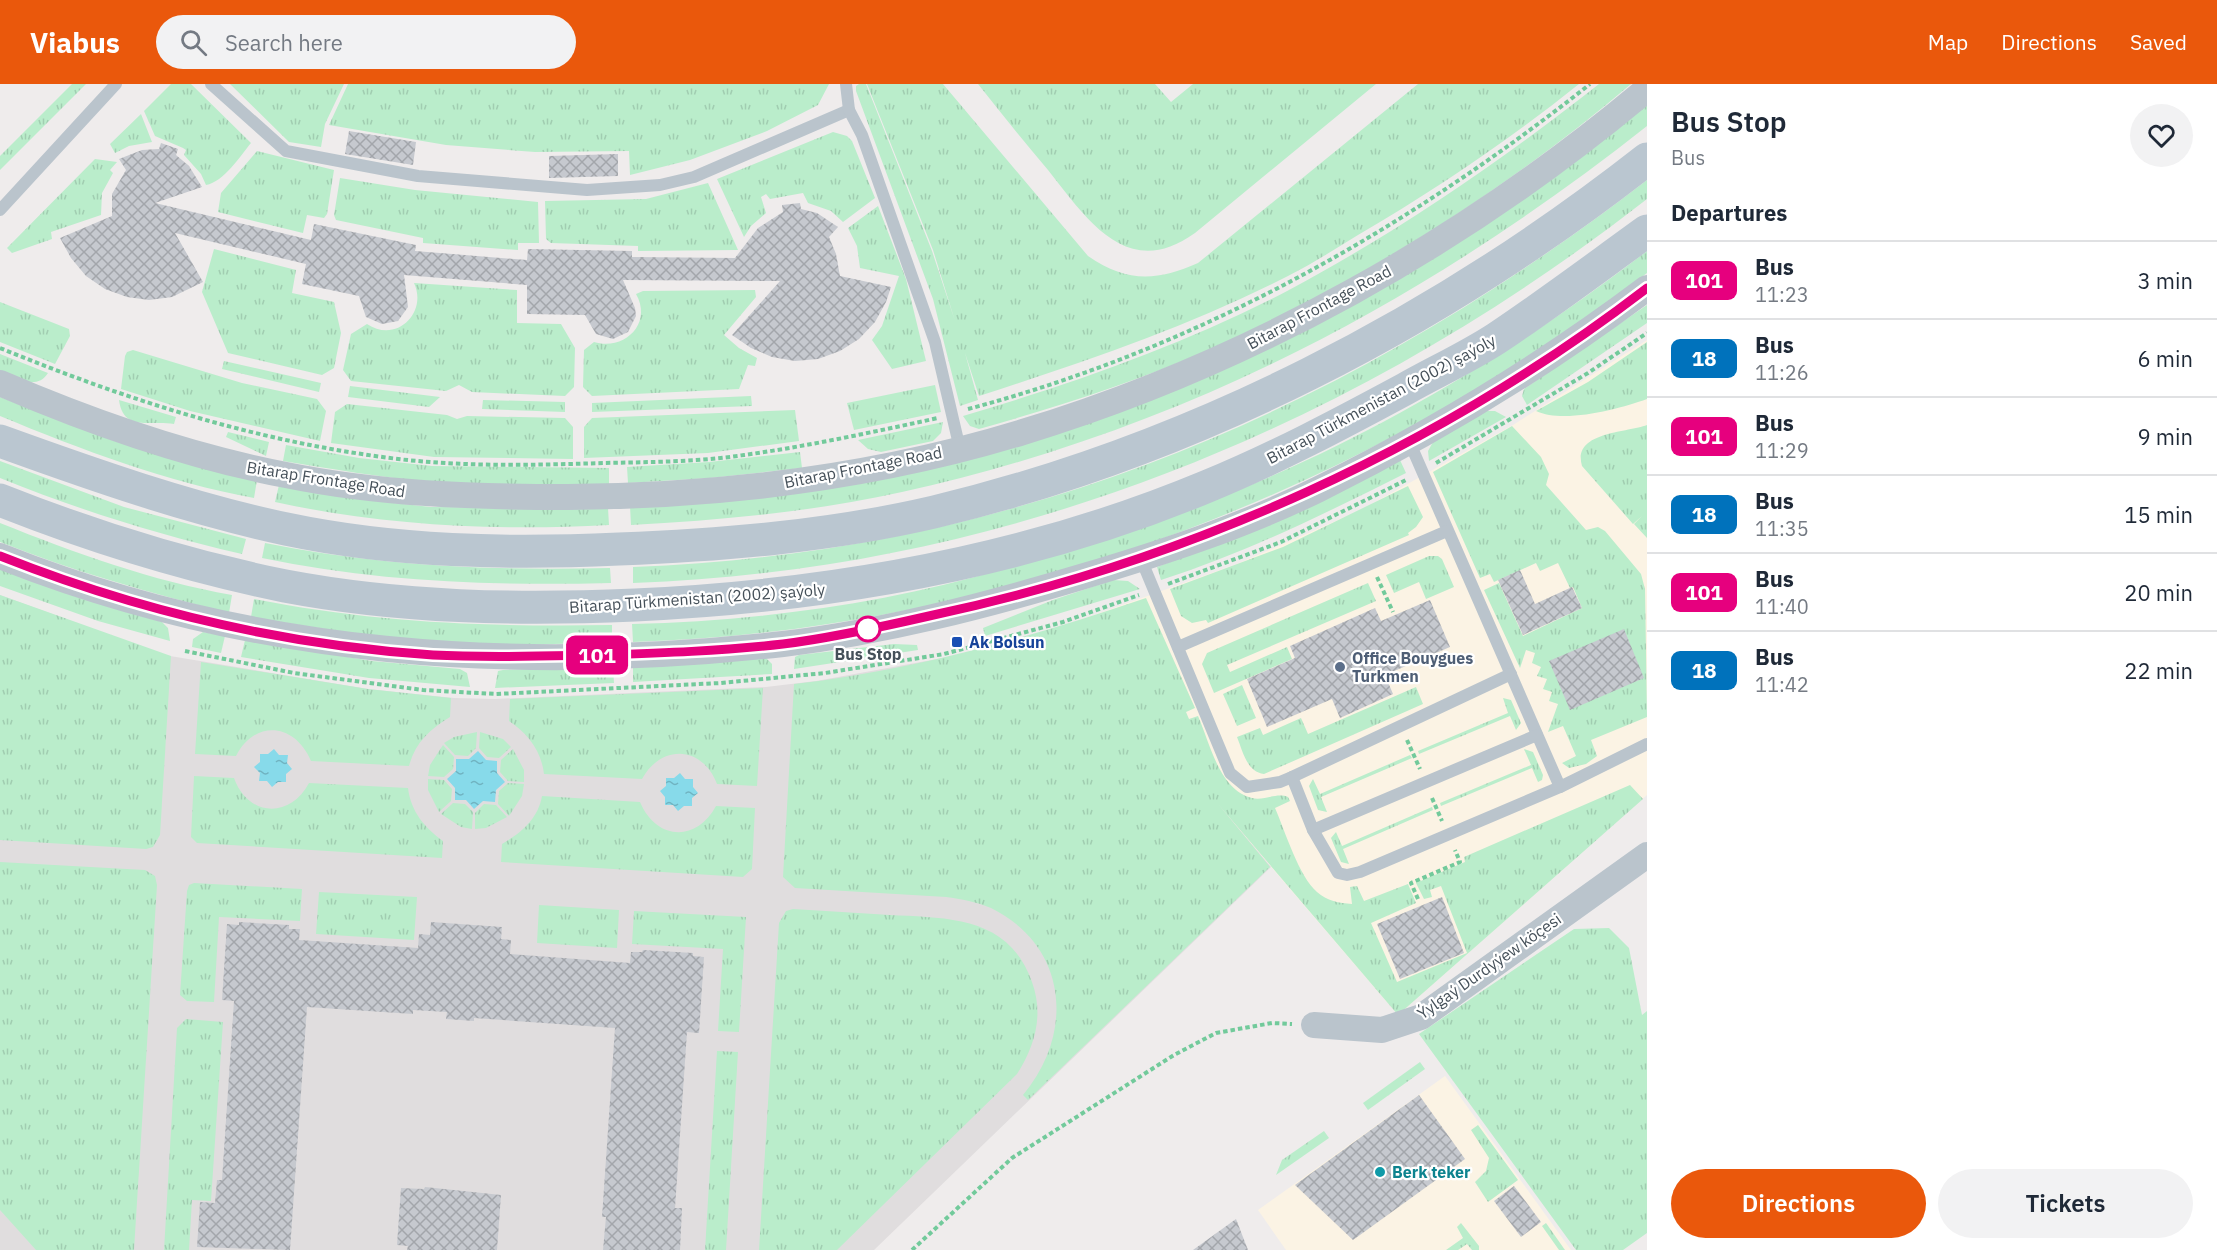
<!DOCTYPE html>
<html lang="en">
<head>
<meta charset="utf-8">
<style>
	body { margin:0; font-family:"IBM Plex Sans",sans-serif; background:#f2f2f3; color:#1f2937; height:100vh; display:flex; flex-direction:column; font-size:22px; white-space:nowrap }
	* { box-sizing:border-box; margin:0 }
	p { font-size:20px; color:#747a83 }
	.icon { flex:none; width:33px; height:33px; fill:none; stroke:currentColor; stroke-width:2; stroke-linecap:round; stroke-linejoin:round }
	.map { position:relative; flex:1; overflow:hidden }
	.side { display:flex; flex-direction:column; background:#fff; width:570px }
	.side>* { flex:none }
	.badge { padding:0 12px; border-radius:9px; font-size:21px; line-height:39px }
	.map>.badge { position:absolute; translate:-50% -50%; box-shadow:0 0 0 3px #fff }
	h2 { padding:0 24px; font-size:22px; line-height:54px }
	.round { display:grid; place-items:center; flex:none; width:63px; height:63px; border-radius:32px; background:#f2f2f3 }
	.summary { display:flex; align-items:center; justify-content:space-between; height:102px; padding:0 24px }
	h1 { font-size:28px; font-weight:600; line-height:45px }
	.action { display:flex; gap:12px; margin-top:auto; padding:12px 24px }
	.action a { flex:1; height:69px; border-radius:36px; background:#ea580c; color:#fff; font-size:24px; font-weight:600; line-height:69px; text-align:center }
	.action a+a { background:#f2f2f3; color:#1f2937 }
	ul { padding:0; list-style:none }
	li { display:flex; align-items:center; gap:18px; height:78px; padding:0 24px; border-top:2px solid #e0e1e3 }
	li div { flex:1 }
	li b { display:block; font-size:22px }
	li em { font-style:normal }
	li .badge { min-width:66px; font-weight:700; text-align:center }
	header { display:flex; align-items:center; gap:36px; box-sizing:border-box; height:84px; padding:0 30px; background:#ea580c; color:#fff }
	header strong { font-size:28px }
	nav { display:flex; gap:33px; margin-inline-start:auto; font-size:21px }
	.search { width:420px; height:54px; background:#f2f2f3; display:flex; align-items:center; gap:15px; box-sizing:border-box; padding:0 21px; border-radius:33px; color:#747a83; font-size:22px }
	main { display:flex; flex:1; min-height:0 }
	.map>svg:first-child { display:block }
	.commercial { fill:#fbf3e4 }
	.education { fill:#e0ddde }
	.grass { fill:url(#grass-tufts) }
	.water { fill:url(#water-ripples) }
	.building { fill:url(#building-cross-hatch) }
	.lines { fill:none; stroke-linecap:round; stroke-linejoin:round }
	.path { stroke:#72ca9b; stroke-width:4; stroke-dasharray:4.5 3; stroke-linecap:butt }
	.service { stroke:#bac4cc; stroke-width:12 }
	.minor { stroke:#bac4cc; stroke-width:26 }
	.secondary { stroke:#bac6d0; stroke-width:33 }
	.line-casing { stroke:#fff; stroke-width:14 }
	.line { stroke:#e6007e; stroke-width:9 }
	.stop-dot { fill:#fff; stroke:#e6007e; stroke-width:3 }
	.transit-dot { fill:#1a4fb4; stroke:#fff; stroke-width:2 }
	.service-dot { fill:#5c6f8a; stroke:#fff; stroke-width:2 }
	.culture-dot { fill:#0f9aa8; stroke:#fff; stroke-width:2 }
	.labels { text-anchor:middle; dominant-baseline:central; stroke-width:4.5; stroke-linejoin:round; paint-order:stroke }
	.street-label { font-size:16px; fill:#455059; stroke:#fff }
	.transit-label { font-size:16px; font-weight:bold; fill:#164399; stroke:#fff; text-anchor:start }
	.stop-label { font-size:16px; font-weight:bold; fill:#455059; stroke:#fff }
	.service-label { font-size:16px; font-weight:bold; fill:#4e5e75; stroke:#fff; text-anchor:start }
	.culture-label { font-size:16px; font-weight:bold; fill:#0d838f; stroke:#fff; text-anchor:start }
</style>
</head>
<body>
<header>
<strong>Viabus</strong>
<div class="search"><svg class="icon" aria-label="search" viewBox="0 0 24 24"><circle cx="10" cy="10" r="6"/><path d="M15 15l6 6"/></svg>Search here</div>
<nav><a>Map</a><a>Directions</a><a>Saved</a></nav>
</header>
<main>
<div class="map">
<svg width="1647" height="1166" viewBox="0 0 1647 1166">
	<defs>
		<pattern id="grass-tufts" width="24" height="20" patternUnits="userSpaceOnUse" patternTransform="scale(1.5)"><rect width="24" height="20" fill="#baedcb"/><path d="M3 7l-1-3M5 7V3M7 7l1-3M15 17l-1-3M17 17v-4M19 17l1-3" fill="none" stroke="#a1cdb1"/></pattern>
		<pattern id="water-ripples" width="26" height="14" patternUnits="userSpaceOnUse" patternTransform="scale(1.5)"><rect width="26" height="14" fill="#87daea"/><path d="M2 4q2-2 4 0t4 0M15 11q2-2 4 0t4 0" fill="none" stroke="#70b3c1"/></pattern>
		<pattern id="building-cross-hatch" width="8" height="8" patternUnits="userSpaceOnUse" patternTransform="scale(1.5)"><rect width="8" height="8" fill="#c6c9cf"/><path d="M0 0l8 8M0 8l8-8" fill="none" stroke="#a3a6ab"/></pattern>
	</defs>
	<rect width="100%" height="100%" fill="#efecec"/>
	<g class="commercial">
		<polygon points="1647,256 1647,711 1398,931 1152,644 1069,540 1237,480 1361,426 1513,341"/>
		<polygon points="1445,992 1571,1166 1286,1166 1258,1126"/>
	</g>
	<polygon class="education" points="0,511 164,571 368,605 454,614 495,615 766,603 816,597 959,571 1068,541 1271,783 874,1166 0,1166"/>
	<g class="grass">
		<polygon points="72,0 86,0 0,86 0,72"/>
		<path d="M171 0H191L251 59C240 72 224 98 206 101L201 90 184 71 186 66 183 64 155 52 144 27Z"/>
		<polygon points="230,0 344,0 325,40 321,63 289,58"/>
		<polygon points="348,0 829,0 818,21 767,47 690,76 630,91 629,67 535,68 446,61 329,41"/>
		<path d="M859 0H866L932 167 955 237 933 166 867 0H943L1088 172C1127 199 1157 197 1198 179L1418 0H1579C1509 56 1435 106 1358 151 1335 165 1312 180 1288 192 1189 243 1084 278 979 312L965 269 978 316 960 322 933 215 856 7V2Z"/>
		<path d="M978 0H1155L1171 18 1193 0H1376L1195 149C1127 198 1087 135 1048 86 1024 58 1001 29 978 0Z"/>
		<path d="M1599 0H1631C1504 108 1359 199 1206 267 1133 299 1056 323 979 345L970 342 963 332C1074 299 1186 260 1289 206 1399 147 1501 77 1599 0Z"/>
		<path d="M1647 18V42C1423 219 1183 346 902 408 813 428 722 436 631 441L630 422 668 421 1163 309Z"/>
		<polygon points="141,30 152,58 129,62 115,69 110,60"/>
		<polygon points="833,48 847,52 852,57 875,114 843,138 831,127 808,119 803,109 770,115 766,110 761,113 766,129 751,142 744,153 717,95"/>
		<polygon points="257,67 334,86 327,130 324,134 307,131 303,149 218,128 221,109"/>
		<polygon points="95,75 117,78 110,86 113,89 102,109 101,131 51,148 52,155 12,169 7,164"/>
		<polygon points="340,94 415,106 538,118 539,159 518,159 518,166 423,159 423,154 336,136 334,131"/>
		<path d="M1647 96V115C1354 344 1006 486 633 499V483C1016 469 1346 328 1647 96Z"/>
		<polygon points="708,99 738,166 638,167 638,162 551,159 546,155 545,117 646,115"/>
		<polygon points="878,122 906,195 926,277 892,285 872,256 882,242 899,192 860,184 857,162 848,144"/>
		<polygon points="214,165 296,186 292,209 334,218 341,249 334,284 322,291 228,269 202,208"/>
		<path d="M1647 167V189C1363 410 993 547 633 558L632 540C756 537 884 520 1003 485 1035 476 1066 464 1097 454 1139 440 1182 428 1223 412 1371 355 1521 264 1647 167Z"/>
		<path d="M414 199 517 206V239L561 240 575 264 574 303 565 312 472 308 459 301 446 307 351 297 343 286 351 250 367 240C396 260 428 229 414 199Z"/>
		<path d="M755 206 756 213 724 251 739 264 757 274 755 282 748 281 739 305 592 312 583 303 584 266 594 258C624 267 653 240 636 210L643 207Z"/>
		<polygon points="0,218 69,245 70,252 55,280 0,258"/>
		<polygon points="1647,221 1647,239 1527,321 1522,312 1524,305"/>
		<path d="M1647 258V315C1619 325 1564 340 1536 327L1588 298Z"/>
		<polygon points="133,266 242,299 317,315 326,327 320,357 190,327 121,305 125,272 127,268"/>
		<path d="M0 270 48 289C37 307 15 294 0 288Z"/>
		<polygon points="224,277 321,299 319,308 222,285"/>
		<polygon points="935,301 941,328 854,346 847,319"/>
		<polygon points="350,302 440,313 429,323 348,313"/>
		<polygon points="751,312 752,322 592,328 592,319"/>
		<path d="M0 313 114 357 257 396 254 414C167 398 82 366 0 332Z"/>
		<path d="M119 316 176 333 174 340C150 336 123 348 119 316Z"/>
		<polygon points="483,316 565,318 565,328 482,325"/>
		<polygon points="347,320 447,331 457,335 467,332 565,334 573,343 573,375 434,373 331,359 335,328"/>
		<polygon points="795,326 799,357 708,369 584,374 584,343 592,334"/>
		<polygon points="1486,327 1495,327 1506,333 1429,377 1428,367 1433,358"/>
		<polygon points="943,338 941,349 933,357 881,368 868,365 858,356"/>
		<path d="M1647 341V454L1634 440 1642 432 1633 440 1582 382C1572 348 1625 349 1647 341Z"/>
		<polygon points="1512,342 1541,373 1549,390 1546,401 1586,446 1598,443 1605,447 1641,490 1645,505 1647,633 1591,656 1597,672 1586,680 1569,684 1562,679 1576,672 1563,642 1548,648 1558,620 1549,617 1552,608 1543,605 1547,595 1537,592 1541,583 1532,579 1535,569 1526,566 1520,584 1484,506 1499,499 1523,552 1582,524 1573,503 1570,504 1558,479 1540,487 1536,479 1494,498 1490,490 1480,494 1433,388"/>
		<polygon points="228,348 269,358 266,372 226,353"/>
		<path d="M286 361 359 374 432 382 609 384V400C549 401 489 404 429 398 380 393 331 385 283 377Z"/>
		<polygon points="800,368 802,384 710,394 628,399 627,383 709,378"/>
		<path d="M1400 376 1406 389C1326 429 1246 469 1161 496L1157 483 1269 440Z"/>
		<path d="M0 377 124 423 246 455 242 470C159 451 79 426 0 394Z"/>
		<path d="M279 401 366 416 431 423 608 424 609 441C497 447 385 442 275 418Z"/>
		<polygon points="1408,402 1423,433 1416,443 1408,449 1409,451 1208,539 1206,536 1192,539 1181,532 1170,505 1283,463"/>
		<path d="M0 439C75 469 152 497 232 511L229 529C151 509 75 488 0 458Z"/>
		<path d="M265 459C380 482 493 487 610 484L611 499C493 502 378 498 262 474Z"/>
		<polygon points="1429,472 1438,472 1442,475 1454,503 1426,515 1419,498 1394,509 1386,491"/>
		<polygon points="0,484 103,521 162,538 168,544 170,557 98,537 0,502"/>
		<polygon points="1113,496 1128,497 1140,505 985,552 983,544 1053,516"/>
		<polygon points="1368,499 1376,517 1227,581 1230,588 1287,563 1292,575 1214,609 1202,580 1207,569"/>
		<polygon points="0,511 171,572 160,751 153,763 146,765 0,756"/>
		<path d="M1146 514 1195 624 1186 628 1189 635 1198 632C1210 659 1219 706 1252 714 1264 717 1277 708 1288 713L1290 717 1275 724C1285 747 1299 793 1317 808 1327 817 1339 819 1352 820L1350 803 1357 802 1364 817 1408 800 1416 819 1371 839 1397 898 1467 869 1441 802 1430 806 1432 813 1424 815 1416 799 1465 778 1464 773 1630 701 1643 715 1398 931 1218 720 1270 783 1028 1016 1023 1011C1075 949 1068 862 991 824 977 818 961 815 946 813L795 804 783 793 794 600C915 586 1032 553 1146 514Z"/>
		<path d="M254 515C376 539 488 543 612 541V559C549 560 486 562 424 557 366 553 308 542 251 533Z"/>
		<polygon points="203,548 225,552 221,569 192,563 193,555"/>
		<polygon points="245,556 372,577 460,585 467,589 470,603 369,594 241,573"/>
		<polygon points="894,560 917,561 918,566 794,585 795,573 799,571"/>
		<polygon points="766,574 772,580 772,590 633,598 633,582"/>
		<path d="M201 578 368 605 451 614 450 633C430 645 415 659 409 682L311 677C295 639 255 635 236 672L195 670Z"/>
		<polygon points="613,582 614,599 495,604 498,587 503,586"/>
		<polygon points="1242,601 1256,634 1237,642 1223,610"/>
		<path d="M1416 603 1423 620 1264 690C1247 688 1243 668 1237 653L1260 644 1263 651 1301 634 1308 650Z"/>
		<path d="M763 604 757 702 717 700C702 661 661 660 642 695L544 690C541 666 528 650 509 637L510 615Z"/>
		<polygon points="1503,614 1511,616 1521,639 1516,646 1510,632 1419,670 1418,667 1508,629"/>
		<polygon points="477,648 476,664 468,672 455,671 444,659 454,653"/>
		<polygon points="480,648 503,655 511,663 499,674 487,673 479,664"/>
		<polygon points="443,661 454,673 453,685 444,693 428,692 430,681"/>
		<polygon points="513,665 524,686 524,698 508,697 500,688 501,676"/>
		<polygon points="1524,665 1533,668 1543,691 1542,696 1538,698 1532,684 1441,722 1440,719 1531,681"/>
		<polygon points="1410,671 1412,674 1321,713 1327,728 1318,726 1309,702 1313,695 1320,710"/>
		<path d="M194 692 234 694C248 733 290 735 309 699L408 704C411 728 425 744 443 757L442 774 197 759 191 753Z"/>
		<polygon points="428,695 444,696 452,705 451,717 439,728 428,706"/>
		<polygon points="508,699 524,700 522,712 509,732 498,720 499,707"/>
		<path d="M542 712 640 718C656 756 696 759 716 722L755 724 752 785 743 793 501 778 502 760C521 749 538 735 542 712Z"/>
		<polygon points="453,719 465,720 473,728 472,745 461,743 441,730"/>
		<polygon points="484,720 496,721 507,733 486,744 475,745 475,729"/>
		<polygon points="1432,723 1433,726 1343,765 1349,780 1341,778 1331,754 1336,748 1342,762"/>
		<polygon points="0,778 145,786 155,792 157,801 134,1166 36,1166 0,1126"/>
		<polygon points="194,799 302,805 300,837 219,833 214,918 187,917 180,911 187,807 189,801"/>
		<polygon points="319,808 417,813 414,856 316,850"/>
		<polygon points="539,821 619,826 617,864 537,859"/>
		<path d="M793 825C826 827 858 829 890 831 948 834 1009 832 1032 898 1044 931 1035 962 1017 990L837 1166H759L779 839 786 827Z"/>
		<polygon points="634,827 746,833 739,948 718,947 723,865 632,860"/>
		<polygon points="1609,844 1629,864 1642,931 1647,927 1647,1149 1623,1166 1576,1166 1419,950 1574,845"/>
		<polygon points="186,935 223,938 211,1117 192,1116 189,1166 164,1166 177,944"/>
		<polygon points="717,967 738,968 726,1166 705,1166"/>
		<polygon points="1420,978 1425,985 1368,1026 1363,1019"/>
		<polygon points="1478,1041 1518,1096 1488,1118 1475,1098 1486,1087 1489,1074 1471,1046"/>
		<polygon points="1324,1047 1329,1054 1276,1091 1282,1076"/>
		<polygon points="1461,1139 1479,1162 1479,1166 1472,1166 1467,1160 1458,1166 1446,1166 1463,1154 1457,1143"/>
		<polygon points="1546,1139 1565,1166 1559,1166 1542,1142"/>
	</g>
	<g class="water">
		<polygon points="274,665 279,671 288,671 287,679 292,685 286,690 286,698 278,698 272,703 267,697 259,697 260,689 254,683 260,678 260,670 268,670"/>
		<polygon points="478,667 486,676 497,677 497,689 505,698 496,706 495,718 483,717 474,725 466,716 455,716 455,704 447,695 456,687 456,675 469,675"/>
		<polygon points="680,689 685,695 693,695 693,703 698,709 692,714 692,722 684,722 678,727 673,721 665,721 665,713 660,707 666,702 666,694 674,694"/>
	</g>
	<g class="building">
		<polygon points="349,47 416,58 413,81 345,70"/>
		<polygon points="161,59 178,65 176,71 189,82 202,103 155,119 311,156 314,140 416,161 415,167 527,176 528,165 632,167 632,173 735,174 758,144 783,128 782,121 800,119 801,125 817,129 838,143 829,153 836,170 840,192 891,203 886,218 875,238 859,255 840,267 818,275 795,277 772,273 751,264 732,251 780,197 623,196 635,224 636,232 628,248 613,255 596,250 585,231 527,230 527,201 404,191 408,223 398,237 382,240 366,233 359,212 302,200 306,180 175,149 203,198 172,213 149,216 127,213 105,205 86,192 71,174 60,154 112,132 112,110 126,86 119,75 142,66 159,65"/>
		<polygon points="618,70 618,92 549,94 549,72"/>
		<polygon points="1520,486 1535,520 1572,503 1582,524 1523,551 1498,496"/>
		<polygon points="1430,516 1450,563 1385,591 1393,610 1340,634 1332,615 1267,643 1247,595 1295,574 1290,562 1375,524 1381,537"/>
		<polygon points="1624,545 1644,594 1570,626 1549,577"/>
		<polygon points="1442,813 1464,869 1400,895 1377,840"/>
		<polygon points="239,838 289,841 289,845 300,845 299,856 418,864 419,850 430,851 431,838 502,843 501,855 511,856 510,870 630,879 631,868 642,868 643,866 693,869 693,872 704,873 699,949 687,948 675,1124 682,1124 680,1166 603,1166 606,1133 602,1133 615,944 474,934 474,937 446,935 447,928 413,926 413,930 307,923 290,1166 197,1163 200,1118 215,1119 217,1096 222,1096 234,917 222,916 227,840 239,841"/>
		<polygon points="1419,1011 1465,1075 1353,1156 1295,1101"/>
		<polygon points="1514,1102 1541,1138 1521,1153 1494,1117"/>
		<polygon points="425,1103 501,1111 497,1166 407,1166 408,1162 397,1161 401,1104 424,1105"/>
		<polygon points="1236,1135 1248,1166 1193,1166"/>
	</g>
	<g class="lines">
		<g class="path">
			<path d="M0 264C130 317 258 358 398 375 466 383 536 381 604 379 651 378 698 378 744 371 809 362 873 348 938 334"/>
			<path d="M968 325C1196 265 1406 146 1590 0"/>
			<polyline points="1436,379 1588,289 1647,249"/>
			<polyline points="1377,493 1393,528"/>
			<polyline points="1168,500 1281,458 1408,395"/>
			<polyline points="185,567 294,589 423,606 496,610 721,599 825,589 944,570 1063,538 1139,511"/>
			<polyline points="1407,656 1420,685"/>
			<polyline points="1432,714 1442,737"/>
			<polyline points="1418,815 1411,799 1460,778 1455,766"/>
			<polyline points="912,1166 1012,1074 1174,971 1216,949 1272,939 1292,940"/>
		</g>
		<g class="service">
			<polyline points="211,0 286,67 418,92 587,106 660,101 694,93 849,26 862,51 935,258 960,365"/>
			<polyline points="846,0 849,26"/>
			<polyline points="0,126 116,0"/>
			<polyline points="1409,357 1560,703"/>
			<polyline points="1141,475 1230,689 1247,703 1280,698 1292,693"/>
			<polyline points="1178,563 1447,447"/>
			<polyline points="1511,590 1292,693 1313,746 1338,789 1347,791 1360,788 1560,703 1647,660"/>
			<polyline points="1313,746 1537,651"/>
		</g>
		<g class="minor">
			<path d="M0 299C93 339 187 372 286 391 379 410 473 413 568 413 721 412 876 393 1023 348 1250 279 1465 158 1647 5"/>
			<path d="M0 472C252 572 515 590 783 560 884 548 984 522 1081 493 1162 469 1244 442 1319 405 1434 348 1545 281 1647 204"/>
			<polyline points="1314,941 1382,946 1421,933 1647,771"/>
		</g>
		<g class="secondary">
			<path d="M0 357C94 391 188 424 286 445 395 468 508 470 619 465 724 461 831 452 934 428 1193 366 1438 239 1647 75"/>
			<path d="M0 416C93 453 187 482 285 502 401 524 518 526 635 521 832 512 1026 478 1208 402 1276 374 1340 340 1405 305 1435 288 1468 273 1497 254 1548 220 1597 183 1647 147"/>
		</g>
	</g>
	<g class="lines">
		<defs>
			<path id="line" d="M0 472C138 527 285 561 433 571 489 574 544 572 600 571 661 569 722 567 783 560 832 554 881 543 929 532 1189 477 1436 366 1647 204"/>
		</defs>
		<use href="#line" class="line-casing"/>
		<use href="#line" class="line"/>
	</g>
	<circle class="stop-dot" cx="868" cy="545" r="12"/>
	<rect class="transit-dot" x="951" y="552" width="12" height="12" rx="3"/>
	<circle class="service-dot" cx="1340" cy="583" r="6"/>
	<circle class="culture-dot" cx="1380" cy="1088" r="6"/>
	<g class="labels">
		<g class="street-label">
			<text transform="translate(1319 223) rotate(-28)">Bitarap Frontage Road</text>
			<text transform="translate(1381 315) rotate(-28)">Bitarap Türkmenistan (2002) şaýoly</text>
			<text transform="translate(863 383) rotate(-11)">Bitarap Frontage Road</text>
			<text transform="translate(326 395) rotate(9)">Bitarap Frontage Road</text>
			<text transform="translate(697 514) rotate(-4)">Bitarap Türkmenistan (2002) şaýoly</text>
			<text transform="translate(1489 882) rotate(-35)">Ýylgaý Durdyýew köçesi</text>
		</g>
		<g class="transit-label">
			<text x="969" y="558">Ak Bolsun</text>
		</g>
		<g class="stop-label">
			<text x="868" y="570">Bus Stop</text>
		</g>
		<g class="service-label">
			<text x="1352" y="574">Office Bouygues<tspan x="1352" dy="18">Turkmen</tspan></text>
		</g>
		<g class="culture-label">
			<text x="1392" y="1088">Berk teker</text>
		</g>
	</g>
</svg>
<b class="badge" style="left:597px;top:571px;background:#e6007e;color:#fff">101</b>
</div>
<section class="side">
<div class="summary"><div><h1>Bus Stop</h1><p>Bus</p></div><a class="round"><svg class="icon" aria-label="heart" viewBox="0 0 24 24"><path d="M12 20l-8-8c-3-5 5-10 8-4 3-6 11-1 8 4z"/></svg></a></div>
<h2>Departures</h2>
<ul>
<li><span class="badge" style="background:#e6007e;color:#fff">101</span><div><b>Bus</b><p>11:23</p></div><em>3 min</em></li>
<li><span class="badge" style="background:#0072bc;color:#fff">18</span><div><b>Bus</b><p>11:26</p></div><em>6 min</em></li>
<li><span class="badge" style="background:#e6007e;color:#fff">101</span><div><b>Bus</b><p>11:29</p></div><em>9 min</em></li>
<li><span class="badge" style="background:#0072bc;color:#fff">18</span><div><b>Bus</b><p>11:35</p></div><em>15 min</em></li>
<li><span class="badge" style="background:#e6007e;color:#fff">101</span><div><b>Bus</b><p>11:40</p></div><em>20 min</em></li>
<li><span class="badge" style="background:#0072bc;color:#fff">18</span><div><b>Bus</b><p>11:42</p></div><em>22 min</em></li>
</ul>
<div class="action"><a>Directions</a><a>Tickets</a></div>
</section>
</main>
</body>
</html>
